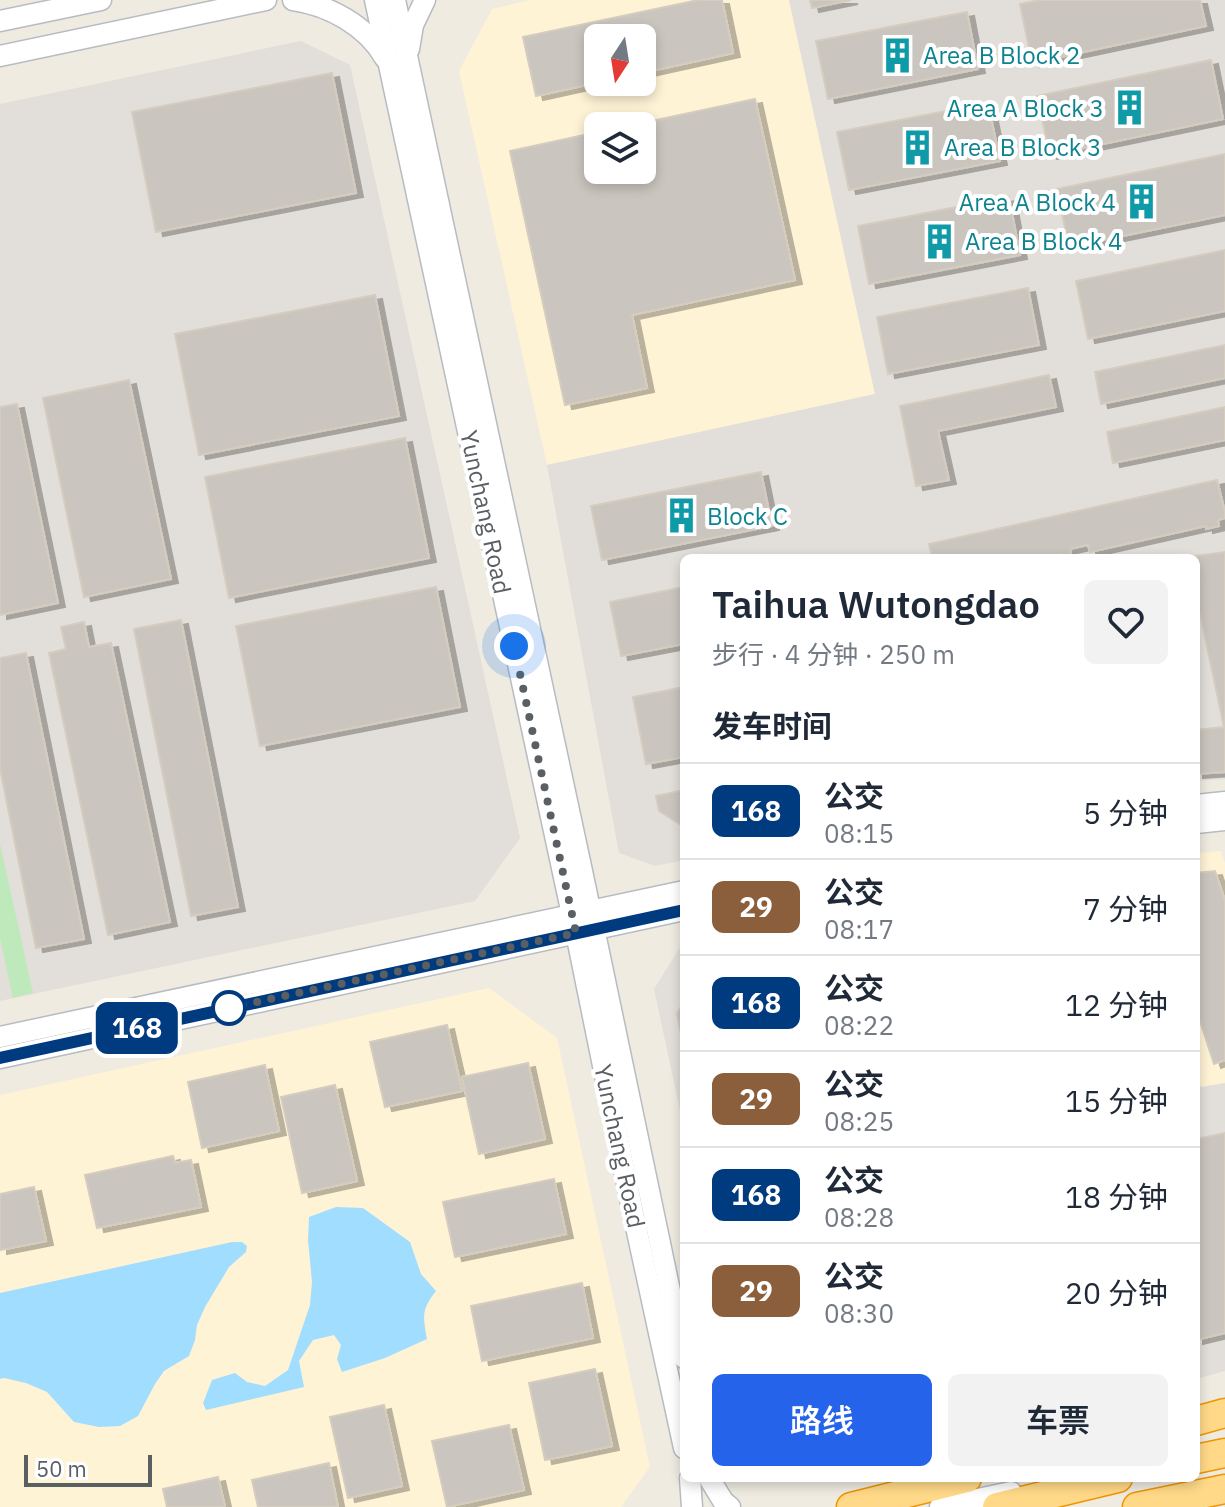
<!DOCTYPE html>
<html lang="zh">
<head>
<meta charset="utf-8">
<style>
	body { margin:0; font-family:"IBM Plex Sans","Noto Sans SC",sans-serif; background:#f2f2f3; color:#1f2937; height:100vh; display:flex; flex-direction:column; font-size:30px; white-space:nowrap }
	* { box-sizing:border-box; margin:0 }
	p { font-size:26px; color:#747a83 }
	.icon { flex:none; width:44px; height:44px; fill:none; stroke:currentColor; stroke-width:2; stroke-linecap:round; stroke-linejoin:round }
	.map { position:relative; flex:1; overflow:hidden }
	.drawer { position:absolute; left:680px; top:554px; width:520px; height:928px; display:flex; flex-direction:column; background:#fff; border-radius:12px; box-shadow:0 4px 12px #0003 }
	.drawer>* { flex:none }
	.badge { padding:0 16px; border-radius:12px; font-size:28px; line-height:52px }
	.needle { width:52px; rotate:192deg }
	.controls { position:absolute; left:584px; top:24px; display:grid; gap:16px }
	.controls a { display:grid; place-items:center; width:72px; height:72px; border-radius:12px; background:#fff; box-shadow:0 4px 12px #0003; font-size:40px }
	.scale { position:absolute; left:24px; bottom:20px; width:128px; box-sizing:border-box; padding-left:8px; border:4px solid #5a5f64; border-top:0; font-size:22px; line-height:28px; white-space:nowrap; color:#5a5f64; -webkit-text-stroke:6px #fff; paint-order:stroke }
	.you { position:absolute; width:40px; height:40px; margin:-20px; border:6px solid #fff; border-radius:50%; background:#1a73e8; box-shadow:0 0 0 12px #1a73e833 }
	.map>.badge { position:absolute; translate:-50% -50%; box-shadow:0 0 0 4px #fff }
	h2 { padding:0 32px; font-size:30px; line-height:72px }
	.round { display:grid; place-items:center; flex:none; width:84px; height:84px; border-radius:12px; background:#f2f2f3 }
	.head { display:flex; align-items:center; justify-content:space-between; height:136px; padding:0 32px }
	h1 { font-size:38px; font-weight:600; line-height:60px }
	.primary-button { display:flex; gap:16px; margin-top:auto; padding:16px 32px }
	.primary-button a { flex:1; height:92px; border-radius:12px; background:#2563eb; color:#fff; font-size:32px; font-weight:600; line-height:92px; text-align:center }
	.primary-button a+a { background:#f2f2f3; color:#1f2937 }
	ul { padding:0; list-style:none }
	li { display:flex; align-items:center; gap:24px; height:96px; padding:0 32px; border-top:2px solid #e0e1e3 }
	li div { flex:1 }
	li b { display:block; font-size:30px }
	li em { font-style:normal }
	li .badge { min-width:88px; font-weight:700; text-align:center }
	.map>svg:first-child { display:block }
	.commercial { fill:#fff3d6; fill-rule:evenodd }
	.industrial { fill:#e2ded9 }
	.green { fill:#bee9bb }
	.water { fill:#a1ddff }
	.building { fill:#cac5be; stroke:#d4ccbf; stroke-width:2; filter:url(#shadow) }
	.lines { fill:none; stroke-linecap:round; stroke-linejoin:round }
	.secondary-casing { stroke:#b7bcc2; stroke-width:23 }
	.highway-casing { stroke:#f09400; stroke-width:31 }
	.secondary { stroke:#fff; stroke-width:20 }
	.highway { stroke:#ffd988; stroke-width:28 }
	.line-casing { stroke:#fff; stroke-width:18 }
	.line { stroke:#003b80; stroke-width:12 }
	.walk { stroke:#5a5f64; stroke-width:8; stroke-dasharray:0 14.4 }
	.stop-dot { fill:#fff; stroke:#003b80; stroke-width:4 }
	.labels { text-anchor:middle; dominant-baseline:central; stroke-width:8; stroke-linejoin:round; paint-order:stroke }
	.culture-label { font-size:24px; fill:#0d838f; stroke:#fff; text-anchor:start }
	.street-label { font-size:24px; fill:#5a5f64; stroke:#fff }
</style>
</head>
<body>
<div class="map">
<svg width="1225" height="1507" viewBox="0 0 1225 1507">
	<defs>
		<filter id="shadow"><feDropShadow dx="7" dy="4" stdDeviation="0" flood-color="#0004"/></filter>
	</defs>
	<rect width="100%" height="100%" fill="#efebe1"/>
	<g class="commercial">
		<path d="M530 0H789L875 394 547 465 459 71 492 9ZM598 38H642V82H598ZM598 126H642V170H598Z"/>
		<polygon points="1221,851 1225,863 1225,1083 1201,1088 1196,1074 1196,853"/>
		<polygon points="489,988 557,1038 650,1467 621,1507 0,1507 0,1095"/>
	</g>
	<g class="industrial">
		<polygon points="789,0 1225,0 1225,779 1196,781 1196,558 684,558 684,860 655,866 619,853 547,465 875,394"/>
		<polygon points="301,41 350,65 520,838 475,901 0,1001 0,104"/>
		<polygon points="681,946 684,946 684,1129 654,989"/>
		<polygon points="1196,1074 1201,1087 1225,1083 1225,1371 1196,1379"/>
	</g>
	<polygon class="green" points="0,844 33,993 13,998 0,938"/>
	<g class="water">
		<path d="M336 1207 363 1208 410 1242 421 1274 436 1291C421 1310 423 1316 427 1339L385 1358 342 1372 337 1359 341 1345 334 1335 313 1340 299 1361 304 1387 206 1410 203 1403 212 1380 235 1373 247 1382 265 1386 288 1370 310 1305 312 1282 308 1240 309 1217Z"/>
		<polygon points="232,1242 242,1242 247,1246 246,1252 229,1267 205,1307 197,1325 195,1340 189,1356 164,1371 155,1384 138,1416 120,1426 99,1427 74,1422 47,1392 26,1383 4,1378 0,1379 0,1293"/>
	</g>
	<g class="building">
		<polygon points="698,0 722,0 733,53 642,73 642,38 598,38 598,82 600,82 536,96 523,37"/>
		<polygon points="810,0 851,0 812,8"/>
		<polygon points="1040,0 1200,0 1206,26 1032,63 1020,4"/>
		<polygon points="967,12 978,69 828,99 816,41"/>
		<polygon points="1211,60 1223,119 1050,155 1037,96"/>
		<polygon points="332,73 356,193 156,232 132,112"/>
		<polygon points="755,99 795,280 632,315 647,388 565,405 510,151 598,132 598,170 642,170 642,126 628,126"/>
		<polygon points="988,103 1000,161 849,190 837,132"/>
		<polygon points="1225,154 1225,215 1069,247 1057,189"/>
		<polygon points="1009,197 1020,255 869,284 858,226"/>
		<polygon points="1225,250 1225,311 1088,339 1076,281"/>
		<polygon points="1028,288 1039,345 888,374 877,317"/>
		<polygon points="375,295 399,416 199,455 175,334"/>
		<polygon points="1225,345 1225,378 1101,404 1095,372"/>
		<polygon points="1049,375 1056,407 938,431 949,480 916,486 900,406"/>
		<polygon points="129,380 171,579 84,597 43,398"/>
		<polygon points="17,404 58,603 0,615 0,407"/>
		<polygon points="1225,407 1225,440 1113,463 1107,432"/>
		<polygon points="405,438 429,558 229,598 205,477"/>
		<polygon points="761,472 772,526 602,560 591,506"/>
		<polygon points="1217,480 1225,512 1225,518 1218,520 1219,526 1206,529 1206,526 1090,552 1088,545 1070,549 1071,554 1062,557 1061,554 1041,558 932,558 929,544"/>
		<polygon points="1225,552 1225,772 1196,774 1196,730 1224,727 1196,595 1196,558 1188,557"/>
		<polygon points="436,587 460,707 260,746 236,626"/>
		<polygon points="684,587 684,644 621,656 610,602"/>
		<polygon points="181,620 238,907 191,916 134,629"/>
		<polygon points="84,622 89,647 111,643 170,922 108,935 49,653 66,649 61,627"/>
		<polygon points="26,653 84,939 36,948 0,768 0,658"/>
		<polygon points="684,687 684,757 646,764 633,697"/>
		<polygon points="684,790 684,827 659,811 656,796"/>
		<polygon points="1215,871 1225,901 1225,1060 1214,1064 1196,1009 1196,873"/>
		<polygon points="684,1001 684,1048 677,1014"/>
		<polygon points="447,1025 462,1091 385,1107 370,1042"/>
		<polygon points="528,1063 545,1139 479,1154 462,1077"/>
		<polygon points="265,1065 279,1131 202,1148 188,1082"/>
		<polygon points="335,1085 357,1181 302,1193 281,1097"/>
		<polygon points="1225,1133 1225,1333 1196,1340 1196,1139"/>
		<polygon points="173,1156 175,1163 191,1160 201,1207 97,1228 85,1175"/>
		<polygon points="554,1179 566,1234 455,1257 443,1202"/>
		<polygon points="34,1187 46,1241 0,1250 0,1194"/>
		<polygon points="582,1283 593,1338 482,1361 471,1306"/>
		<polygon points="595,1369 612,1446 545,1460 529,1383"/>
		<polygon points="384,1405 402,1486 348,1498 330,1417"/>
		<polygon points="509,1425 524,1490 447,1507 432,1441"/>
		<polygon points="329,1463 338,1507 258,1507 252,1480"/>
		<polygon points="218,1477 225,1507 167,1507 163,1489"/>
	</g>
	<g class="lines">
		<defs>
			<g id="secondary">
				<path d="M293 0C329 5 367 26 385 58"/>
				<polyline points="375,0 576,933 633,1213 684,1448"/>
				<polyline points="395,0 582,871 684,1358"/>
				<polyline points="0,21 101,0"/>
				<polyline points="409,49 413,25 425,0"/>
				<polyline points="0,56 266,0"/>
				<polyline points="1196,805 1225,802"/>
				<polyline points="1196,823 1225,820"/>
				<polyline points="0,1037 684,891"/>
				<polyline points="0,1058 684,910"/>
				<polyline points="690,1478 692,1507"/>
				<polyline points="709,1478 723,1501 730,1507"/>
				<polyline points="940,1507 1011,1492"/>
			</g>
			<g id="highway">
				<polyline points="1196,1421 1225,1413"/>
				<polyline points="1196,1459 1225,1453"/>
				<polyline points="851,1507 967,1478"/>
				<polyline points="997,1507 1118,1478"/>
				<polyline points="1137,1507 1225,1489"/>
			</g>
		</defs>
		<use href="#secondary" class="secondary-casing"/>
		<use href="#highway" class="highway-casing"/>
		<use href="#secondary" class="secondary"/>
		<use href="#highway" class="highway"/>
	</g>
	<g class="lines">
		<defs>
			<polyline id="line" points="0,1058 684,910"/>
		</defs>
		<use href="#line" class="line-casing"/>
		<use href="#line" class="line"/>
		<polyline class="walk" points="229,1008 576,933 514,646"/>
	</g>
	<defs>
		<symbol id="building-bare" viewBox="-9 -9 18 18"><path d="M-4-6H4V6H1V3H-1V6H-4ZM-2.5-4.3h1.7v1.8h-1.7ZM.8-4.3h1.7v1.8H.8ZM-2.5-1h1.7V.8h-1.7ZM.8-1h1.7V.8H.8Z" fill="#0f9aa8" stroke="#fff" stroke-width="2.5" paint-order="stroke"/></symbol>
	</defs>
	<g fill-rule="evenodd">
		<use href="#building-bare" x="872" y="30" width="51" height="51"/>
		<use href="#building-bare" x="1104" y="82" width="51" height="51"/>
		<use href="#building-bare" x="892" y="122" width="51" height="51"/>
		<use href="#building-bare" x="1116" y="176" width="51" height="51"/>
		<use href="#building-bare" x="914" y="216" width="51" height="51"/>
		<use href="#building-bare" x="656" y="490" width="51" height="51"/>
	</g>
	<circle class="stop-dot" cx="229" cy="1008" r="16"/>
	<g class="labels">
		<g class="culture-label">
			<text x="923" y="55">Area B Block 2</text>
			<text x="1104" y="108" text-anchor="end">Area A Block 3</text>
			<text x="944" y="147">Area B Block 3</text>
			<text x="1116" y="202" text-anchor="end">Area A Block 4</text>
			<text x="965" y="241">Area B Block 4</text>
			<text x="707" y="516">Block C</text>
		</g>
		<g class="street-label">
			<text transform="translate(486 512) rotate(78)">Yunchang Road</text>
			<text transform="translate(620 1146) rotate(78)">Yunchang Road</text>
		</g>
	</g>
</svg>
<div class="controls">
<a><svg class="needle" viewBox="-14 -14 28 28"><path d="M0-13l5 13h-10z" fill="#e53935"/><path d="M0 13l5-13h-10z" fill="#747a83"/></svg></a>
<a><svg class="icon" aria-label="layers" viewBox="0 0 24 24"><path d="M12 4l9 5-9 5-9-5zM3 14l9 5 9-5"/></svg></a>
</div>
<div class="scale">50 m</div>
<div class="you" style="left:514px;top:646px"></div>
<b class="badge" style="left:137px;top:1028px;background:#003b80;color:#fff">168</b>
<section class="drawer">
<div class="head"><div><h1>Taihua Wutongdao</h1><p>步行 · 4 分钟 · 250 m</p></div><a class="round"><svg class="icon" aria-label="heart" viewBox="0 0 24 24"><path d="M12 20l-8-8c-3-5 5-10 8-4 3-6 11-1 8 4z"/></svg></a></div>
<h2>发车时间</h2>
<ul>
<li><span class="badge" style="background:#003b80;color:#fff">168</span><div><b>公交</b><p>08:15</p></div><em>5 分钟</em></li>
<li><span class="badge" style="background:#8b5e3c;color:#fff">29</span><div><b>公交</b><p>08:17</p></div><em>7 分钟</em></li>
<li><span class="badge" style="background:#003b80;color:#fff">168</span><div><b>公交</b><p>08:22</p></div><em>12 分钟</em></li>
<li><span class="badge" style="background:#8b5e3c;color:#fff">29</span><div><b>公交</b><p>08:25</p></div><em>15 分钟</em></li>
<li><span class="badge" style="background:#003b80;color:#fff">168</span><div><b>公交</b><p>08:28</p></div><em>18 分钟</em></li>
<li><span class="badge" style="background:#8b5e3c;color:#fff">29</span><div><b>公交</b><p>08:30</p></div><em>20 分钟</em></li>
</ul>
<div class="primary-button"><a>路线</a><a>车票</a></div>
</section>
</div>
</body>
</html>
